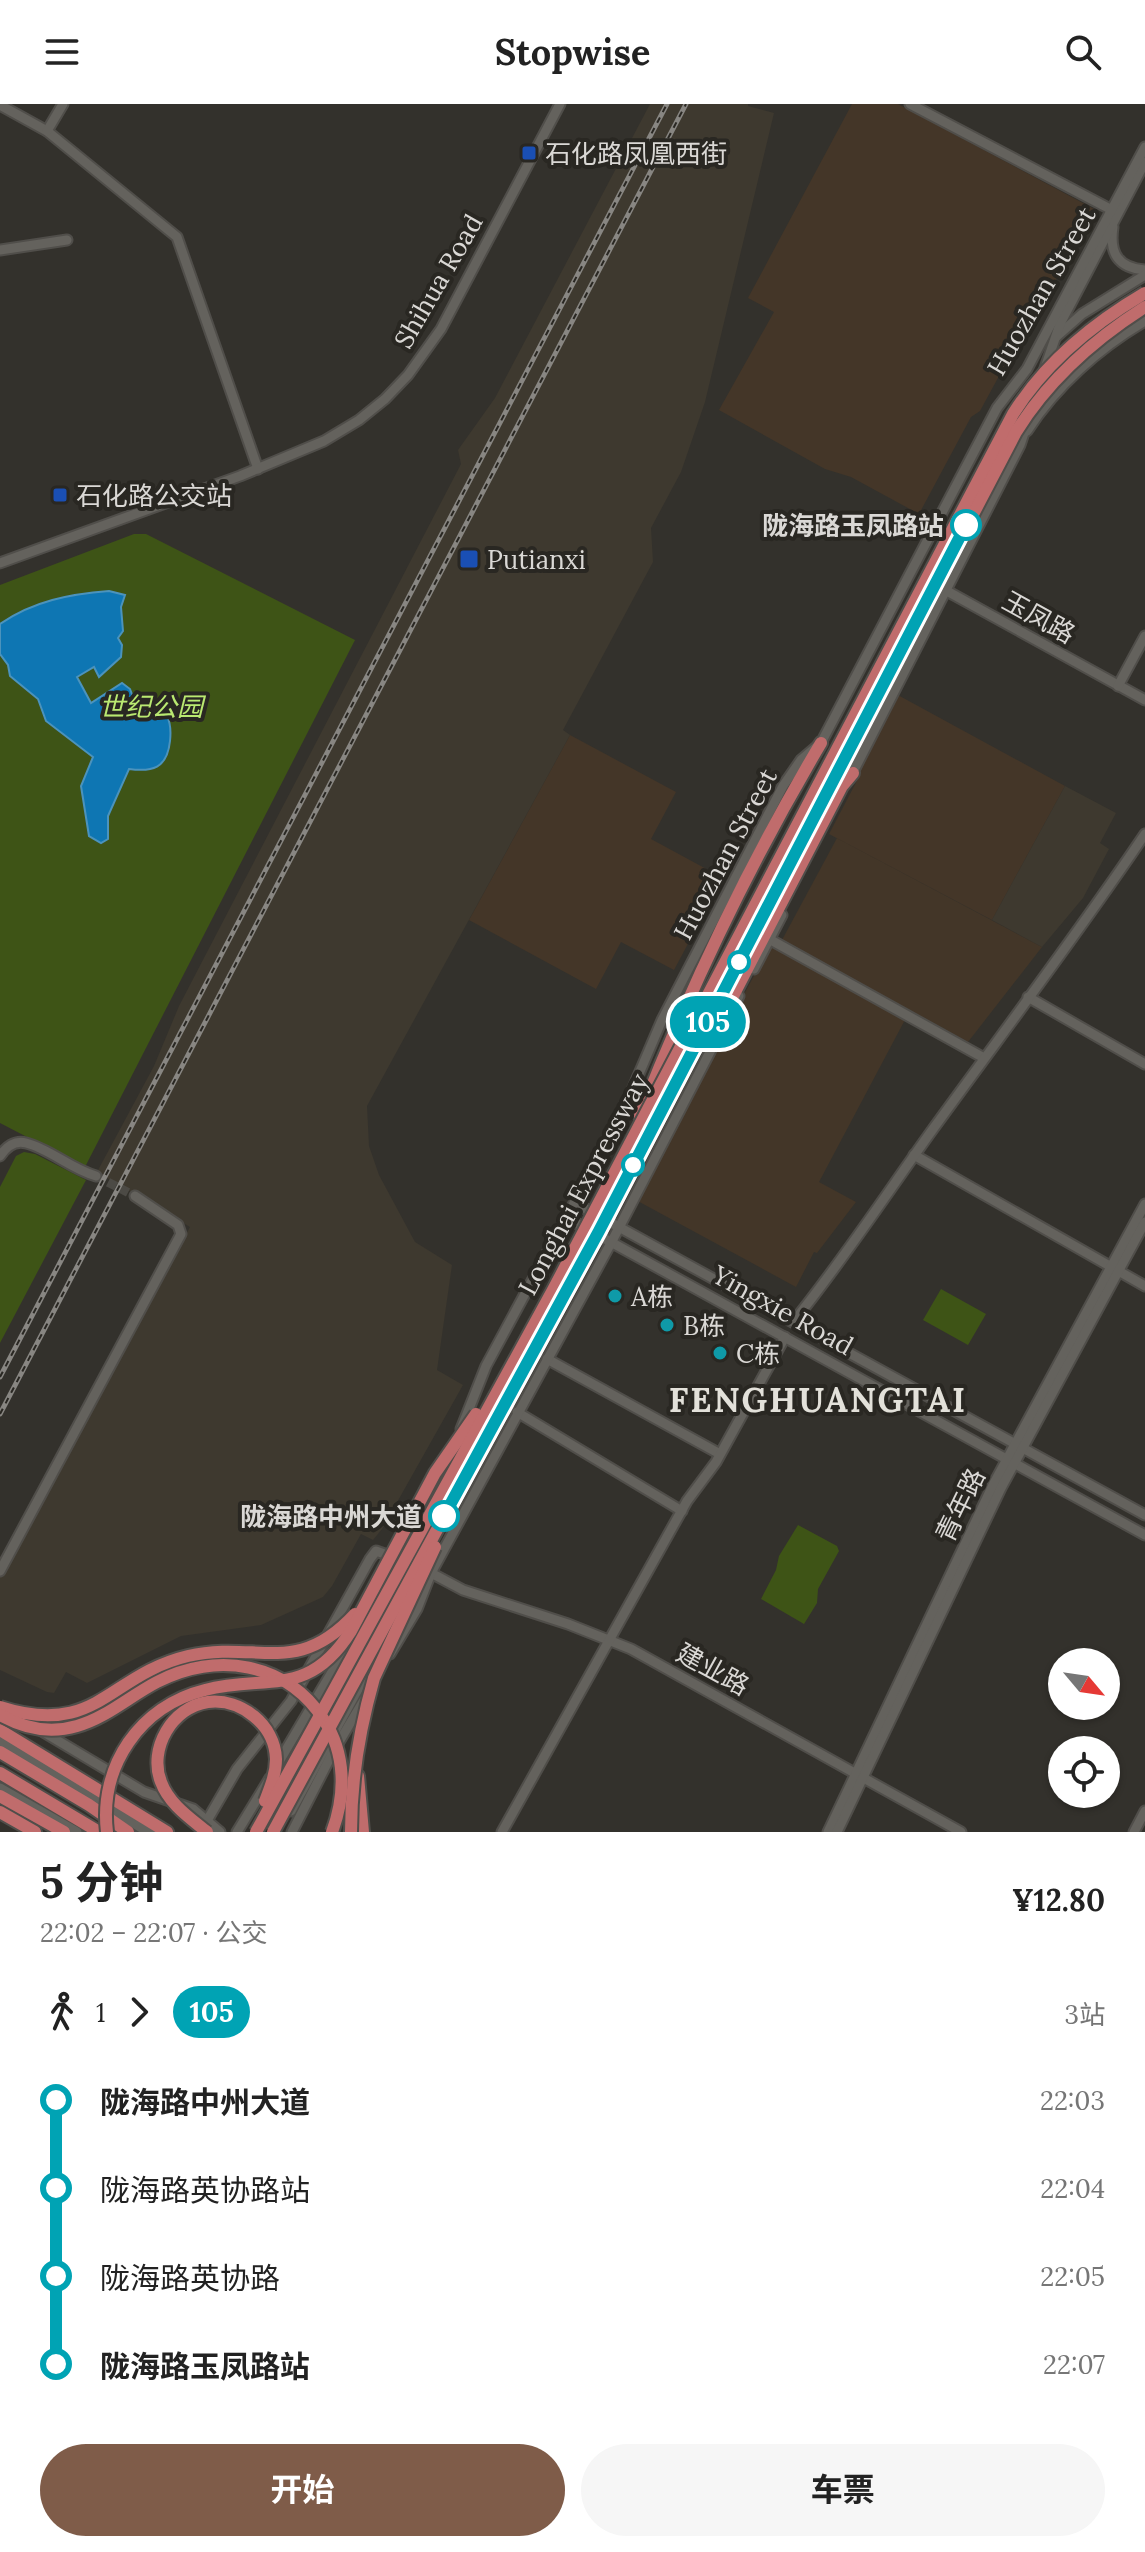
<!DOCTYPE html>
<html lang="zh">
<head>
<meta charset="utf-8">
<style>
	body { margin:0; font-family:Lora,"Noto Sans SC",serif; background:#f6f6f6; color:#222; height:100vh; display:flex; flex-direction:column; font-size:30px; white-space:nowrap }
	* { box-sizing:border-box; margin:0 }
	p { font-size:26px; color:#767676 }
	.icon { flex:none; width:44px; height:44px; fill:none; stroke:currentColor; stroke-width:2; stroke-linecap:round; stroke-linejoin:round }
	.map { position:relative; height:1728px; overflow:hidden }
	.panel { display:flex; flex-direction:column; background:#fff; flex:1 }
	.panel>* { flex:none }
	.badge { padding:0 16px; border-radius:26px; font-size:28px; line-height:52px }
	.needle { width:52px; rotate:119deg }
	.controls { position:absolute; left:1048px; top:1544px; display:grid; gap:16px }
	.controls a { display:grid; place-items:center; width:72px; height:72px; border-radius:50%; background:#fff; box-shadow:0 2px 6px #0004; font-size:40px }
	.map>.badge { position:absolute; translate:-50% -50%; box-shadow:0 0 0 4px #fff }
	.legs { display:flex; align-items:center; gap:12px; height:88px; padding:0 40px; font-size:26px }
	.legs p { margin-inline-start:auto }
	.head { display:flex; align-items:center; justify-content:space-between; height:136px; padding:0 40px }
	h1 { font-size:44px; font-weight:700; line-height:60px }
	.button { display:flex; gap:16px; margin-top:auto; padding:16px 40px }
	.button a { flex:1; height:92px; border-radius:48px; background:#7f5c49; color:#fff; font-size:32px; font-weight:700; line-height:92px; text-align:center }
	.button a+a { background:#f6f6f6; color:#222 }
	ul { padding:0 40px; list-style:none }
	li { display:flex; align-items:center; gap:28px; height:88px; font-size:30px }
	li i { display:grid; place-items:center; width:12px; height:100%; margin:0 10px; background:currentColor }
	li i::after { content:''; width:20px; height:20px; margin:-10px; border:6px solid; border-radius:50%; background:#fff }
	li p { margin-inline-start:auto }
	li:first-child i { background:linear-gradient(#0000 50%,currentColor 0) }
	li:last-child i { background:linear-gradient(currentColor 50%,#0000 0) }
	header { display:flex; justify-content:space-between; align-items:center; height:104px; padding:0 40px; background:#fff; font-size:36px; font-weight:700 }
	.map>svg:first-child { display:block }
	.commercial { fill:#433628 }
	.industrial { fill:#443628 }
	.built { fill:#3e392f }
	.green { fill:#3e5416 }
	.water { fill:#0e76b3; stroke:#4b93bd; stroke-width:2 }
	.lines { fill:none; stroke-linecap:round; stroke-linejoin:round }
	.minor-tunnel { stroke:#4c4a45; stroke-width:9; stroke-dasharray:9 4.5; stroke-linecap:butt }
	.minor-casing { stroke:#504e4a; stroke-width:13 }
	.highway-casing { stroke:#504e4a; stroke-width:16 }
	.minor { stroke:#64625d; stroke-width:9 }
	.highway { stroke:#c06c6c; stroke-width:12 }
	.rail-casing { stroke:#888682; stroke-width:5 }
	.rail { stroke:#292722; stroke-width:2; stroke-dasharray:6; stroke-linecap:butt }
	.highway-bridge-casing { stroke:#504e4a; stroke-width:16; stroke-linecap:butt }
	.highway-bridge { stroke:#c06c6c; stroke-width:12 }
	.line-1-casing { stroke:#fff; stroke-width:18 }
	.line-1 { stroke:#00a3b4; stroke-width:12 }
	.transit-dot { fill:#1a4fb4; stroke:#292722; stroke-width:3 }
	.stop-1-dot { fill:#fff; stroke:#00a3b4; stroke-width:4 }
	.culture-dot { fill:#0f9aa8; stroke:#292722; stroke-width:3 }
	.labels { text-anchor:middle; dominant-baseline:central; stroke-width:8; stroke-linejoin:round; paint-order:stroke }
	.poi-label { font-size:26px; fill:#dad8d5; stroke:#292722; text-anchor:start }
	.street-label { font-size:26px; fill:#dad8d5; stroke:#292722 }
	.stop-label { font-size:26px; font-weight:bold; fill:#dad8d5; stroke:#292722; text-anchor:end }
	.park-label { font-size:26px; font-style:italic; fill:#bae971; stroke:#292722 }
	.district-label { font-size:34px; font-weight:bold; letter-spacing:2px; fill:#e3e1da; stroke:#292722 }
</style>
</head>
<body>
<header><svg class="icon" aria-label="menu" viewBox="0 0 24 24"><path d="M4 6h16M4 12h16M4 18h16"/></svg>Stopwise<svg class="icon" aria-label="search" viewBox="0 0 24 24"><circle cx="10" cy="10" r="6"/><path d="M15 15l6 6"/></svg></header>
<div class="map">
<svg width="1145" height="1728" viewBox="0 0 1145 1728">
	<rect width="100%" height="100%" fill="#33312c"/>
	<g class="commercial">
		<polygon points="837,734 1042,843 968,938 782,836"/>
		<polygon points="771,840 907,912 819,1078 856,1098 817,1149 814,1148 796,1183 634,1095"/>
	</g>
	<g class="industrial">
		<polygon points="852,0 898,0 1094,105 1042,202 1038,200 980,307 971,313 919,410 851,373 825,365 719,306 774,208 748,194"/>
		<polygon points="896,590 1065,682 992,816 829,730 861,669 856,665"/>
		<polygon points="570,631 676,688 651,735 723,774 674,866 621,838 596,885 469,816"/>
	</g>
	<g class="built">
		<polygon points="650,0 748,0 748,2 774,9 705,298 681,368 651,424 653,458 563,626 570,631 367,1002 369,1042 379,1071 415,1138 452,1161 437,1266 463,1281 382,1425 373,1436 361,1430 332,1482 323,1493 261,1521 181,1532 87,1579 66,1568 54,1589 47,1588 0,1566 0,1473 190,1123 97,1068 154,962 179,902 461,360 458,346 495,294"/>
		<polygon points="1065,682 1116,709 1100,739 1109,745 1083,794 1042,843 992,816"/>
	</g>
	<g class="green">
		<polygon points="134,430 146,430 355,536 85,1063 0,1019 0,481"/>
		<polygon points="24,1048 35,1050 86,1076 0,1239 0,1083 16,1052"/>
		<polygon points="941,1185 986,1210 968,1241 923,1216"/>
		<polygon points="798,1421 837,1442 839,1447 818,1485 817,1499 804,1520 761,1495 776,1466 779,1452"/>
	</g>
	<path class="water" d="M109 487 125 491 121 503 123 527 118 534 122 541 121 553 99 573 94 563 77 573 91 599 122 579 130 585 137 604 167 612C171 620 171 628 170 637 167 665 152 668 129 665L108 712V735L101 739 89 732 81 682 93 653 46 617 38 595 10 572 8 561 0 550V520C33 497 70 490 109 487Z"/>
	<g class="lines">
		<polyline class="minor-tunnel" points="96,1072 135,1092"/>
		<defs>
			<g id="minor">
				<polyline points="910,0 1112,106"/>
				<polyline points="0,1 47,27 177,133 258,365"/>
				<polyline points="47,27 63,0"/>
				<path d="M1113 123C1109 149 1118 164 1145 166"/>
				<polyline points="0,146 67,136"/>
				<polyline points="1056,233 1082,210 1145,171"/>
				<polyline points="1033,299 1060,220 1145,58"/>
				<path d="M1027 327C1056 282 1099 244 1145 217"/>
				<polyline points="0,459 240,372 324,337 359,316 385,295 408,271 441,225 560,0"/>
				<polyline points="945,486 1145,596"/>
				<polyline points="1118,582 1145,532"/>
				<polyline points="851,672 1020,341 1028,317"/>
				<polyline points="769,835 984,954"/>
				<polyline points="754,865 782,811"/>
				<polyline points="1028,893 1145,960"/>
				<polyline points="914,1051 1145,1182"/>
				<path d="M0 1052C6 1043 15 1036 26 1039 50 1045 71 1065 96 1072"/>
				<polyline points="575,1099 1145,1411"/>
				<polyline points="567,1114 1145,1431"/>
				<path d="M794 1217C844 1155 887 1089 933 1025 1004 927 1077 831 1145 730"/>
				<polyline points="547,1255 720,1350"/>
				<polyline points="517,1308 682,1407"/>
				<polyline points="461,1325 486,1262 620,1014 662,916 783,682 801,656 821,639 997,304 1027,265 1145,43"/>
				<polyline points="0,1467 181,1130 178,1121 135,1092"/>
				<polyline points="431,1469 463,1486 568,1520 631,1545 961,1728"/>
				<polyline points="387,1471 443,1372 450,1353"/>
				<polyline points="390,1550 417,1505 431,1469 611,1139 739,892"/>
				<polyline points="40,1626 144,1688 193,1705 220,1728"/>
				<polyline points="0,1637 143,1725 153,1728"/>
				<polyline points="277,1661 355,1529"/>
				<polyline points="0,1684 77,1728"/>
				<polyline points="291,1707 390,1527"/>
				<polyline points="201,1727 237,1665 291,1597 370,1455 376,1447 393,1453"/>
				<polyline points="237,1728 270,1674"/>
				<polyline points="292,1728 333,1648 367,1591"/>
				<polyline points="502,1728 687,1397 716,1358 785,1233"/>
				<polyline points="828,1728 993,1381 1145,1100"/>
				<polyline points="837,1728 1001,1384 1145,1118"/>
				<polyline points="1134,1728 1145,1707"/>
			</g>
			<g id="highway">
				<polyline points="701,942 732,894 842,682 853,669"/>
				<path d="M640 1012C690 884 751 757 821 639"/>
				<polyline points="0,1626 167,1728"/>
				<polyline points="0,1648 89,1701 128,1728"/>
				<polyline points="0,1669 99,1728"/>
				<polyline points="358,1672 363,1728"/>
				<polyline points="0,1692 64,1728"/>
				<polyline points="0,1708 35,1728"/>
			</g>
		</defs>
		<use href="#minor" class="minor-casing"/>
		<use href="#highway" class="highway-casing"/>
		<use href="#minor" class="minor"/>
		<use href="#highway" class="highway"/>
		<defs>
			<g id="rail">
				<polyline points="0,1273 667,0"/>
				<polyline points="0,1310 686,0"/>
			</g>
		</defs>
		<use href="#rail" class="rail-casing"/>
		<use href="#rail" class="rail"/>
		<defs>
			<g id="highway-bridge">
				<path d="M0 1603C97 1634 108 1571 188 1552 258 1536 296 1574 355 1510"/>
				<path d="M0 1611C23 1624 50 1630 77 1622 106 1614 130 1592 157 1578 216 1547 287 1558 324 1616 346 1650 346 1691 332 1728"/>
				<path d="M107 1728C99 1662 140 1602 205 1586 267 1570 308 1595 351 1527L435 1369 476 1310"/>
				<path d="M207 1728C190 1714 169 1700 161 1678 148 1645 172 1603 208 1598 241 1594 275 1621 276 1655 276 1670 270 1684 265 1697"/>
				<path d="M256 1728 553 1186 1013 310C1045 259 1094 219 1145 189"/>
				<path d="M273 1728 599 1127 1016 328C1049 275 1093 236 1145 203"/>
				<path d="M351 1728C351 1677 360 1623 374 1574L435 1443"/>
			</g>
		</defs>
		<use href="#highway-bridge" class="highway-bridge-casing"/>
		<use href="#highway-bridge" class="highway-bridge"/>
	</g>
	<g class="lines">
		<defs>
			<polyline id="line-1" points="444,1412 599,1127 966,421"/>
		</defs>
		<use href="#line-1" class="line-1-casing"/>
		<use href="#line-1" class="line-1"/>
	</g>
	<g class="transit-dot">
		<rect x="521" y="41" width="16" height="16" rx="4"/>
		<rect x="52" y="383" width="16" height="16" rx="4"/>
		<rect x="459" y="445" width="20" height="20" rx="4"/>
	</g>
	<g class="stop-1-dot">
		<circle cx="966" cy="421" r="14"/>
		<circle cx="739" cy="858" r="10"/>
		<circle cx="633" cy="1061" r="10"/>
		<circle cx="444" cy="1412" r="14"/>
	</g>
	<g class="culture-dot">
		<circle cx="615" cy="1192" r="8"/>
		<circle cx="667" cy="1221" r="8"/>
		<circle cx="720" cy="1249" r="8"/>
	</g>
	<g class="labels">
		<g class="poi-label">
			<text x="545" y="49">石化路凤凰西街</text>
			<text x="76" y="391">石化路公交站</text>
			<text x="487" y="455">Putianxi</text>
			<text x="631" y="1192">A栋</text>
			<text x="683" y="1221">B栋</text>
			<text x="736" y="1249">C栋</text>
		</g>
		<g class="street-label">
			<text transform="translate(438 177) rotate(-60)">Shihua Road</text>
			<text transform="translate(1041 187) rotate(-60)">Huozhan Street</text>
			<text transform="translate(1039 513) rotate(29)">玉凤路</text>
			<text transform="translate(725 750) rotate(-62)">Huozhan Street</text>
			<text transform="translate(583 1080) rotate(-62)">Longhai Expressway</text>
			<text transform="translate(783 1206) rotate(29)">Yingxie Road</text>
			<text transform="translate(960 1401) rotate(-64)">青年路</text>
			<text transform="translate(713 1565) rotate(29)">建业路</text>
		</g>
		<g class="stop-label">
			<text x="944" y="421">陇海路玉凤路站</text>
			<text x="422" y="1412">陇海路中州大道</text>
		</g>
		<g class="park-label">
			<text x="151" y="602">世纪公园</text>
		</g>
		<g class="district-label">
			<text x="818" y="1295">FENGHUANGTAI</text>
		</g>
	</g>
</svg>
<div class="controls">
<a><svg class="needle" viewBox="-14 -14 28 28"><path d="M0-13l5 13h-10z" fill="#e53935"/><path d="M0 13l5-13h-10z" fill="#767676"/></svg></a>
<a><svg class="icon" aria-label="locate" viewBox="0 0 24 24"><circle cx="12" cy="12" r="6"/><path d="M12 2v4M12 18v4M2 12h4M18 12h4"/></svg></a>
</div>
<b class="badge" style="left:708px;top:918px;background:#00a3b4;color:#fff">105</b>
</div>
<section class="panel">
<div class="head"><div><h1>5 分钟</h1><p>22:02 – 22:07 · 公交</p></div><b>¥12.80</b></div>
<div class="legs"><svg class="icon" aria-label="walk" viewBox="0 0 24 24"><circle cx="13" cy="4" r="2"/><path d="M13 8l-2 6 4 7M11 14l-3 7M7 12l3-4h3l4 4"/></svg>1<svg class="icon" aria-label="forward" viewBox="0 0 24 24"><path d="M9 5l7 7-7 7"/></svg><b class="badge" style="background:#00a3b4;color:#fff">105</b><p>3站</p></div>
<ul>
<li><i style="color:#00a3b4"></i><b>陇海路中州大道</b><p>22:03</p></li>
<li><i style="color:#00a3b4"></i><span>陇海路英协路站</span><p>22:04</p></li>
<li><i style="color:#00a3b4"></i><span>陇海路英协路</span><p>22:05</p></li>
<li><i style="color:#00a3b4"></i><b>陇海路玉凤路站</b><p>22:07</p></li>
</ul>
<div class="button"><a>开始</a><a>车票</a></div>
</section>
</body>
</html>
